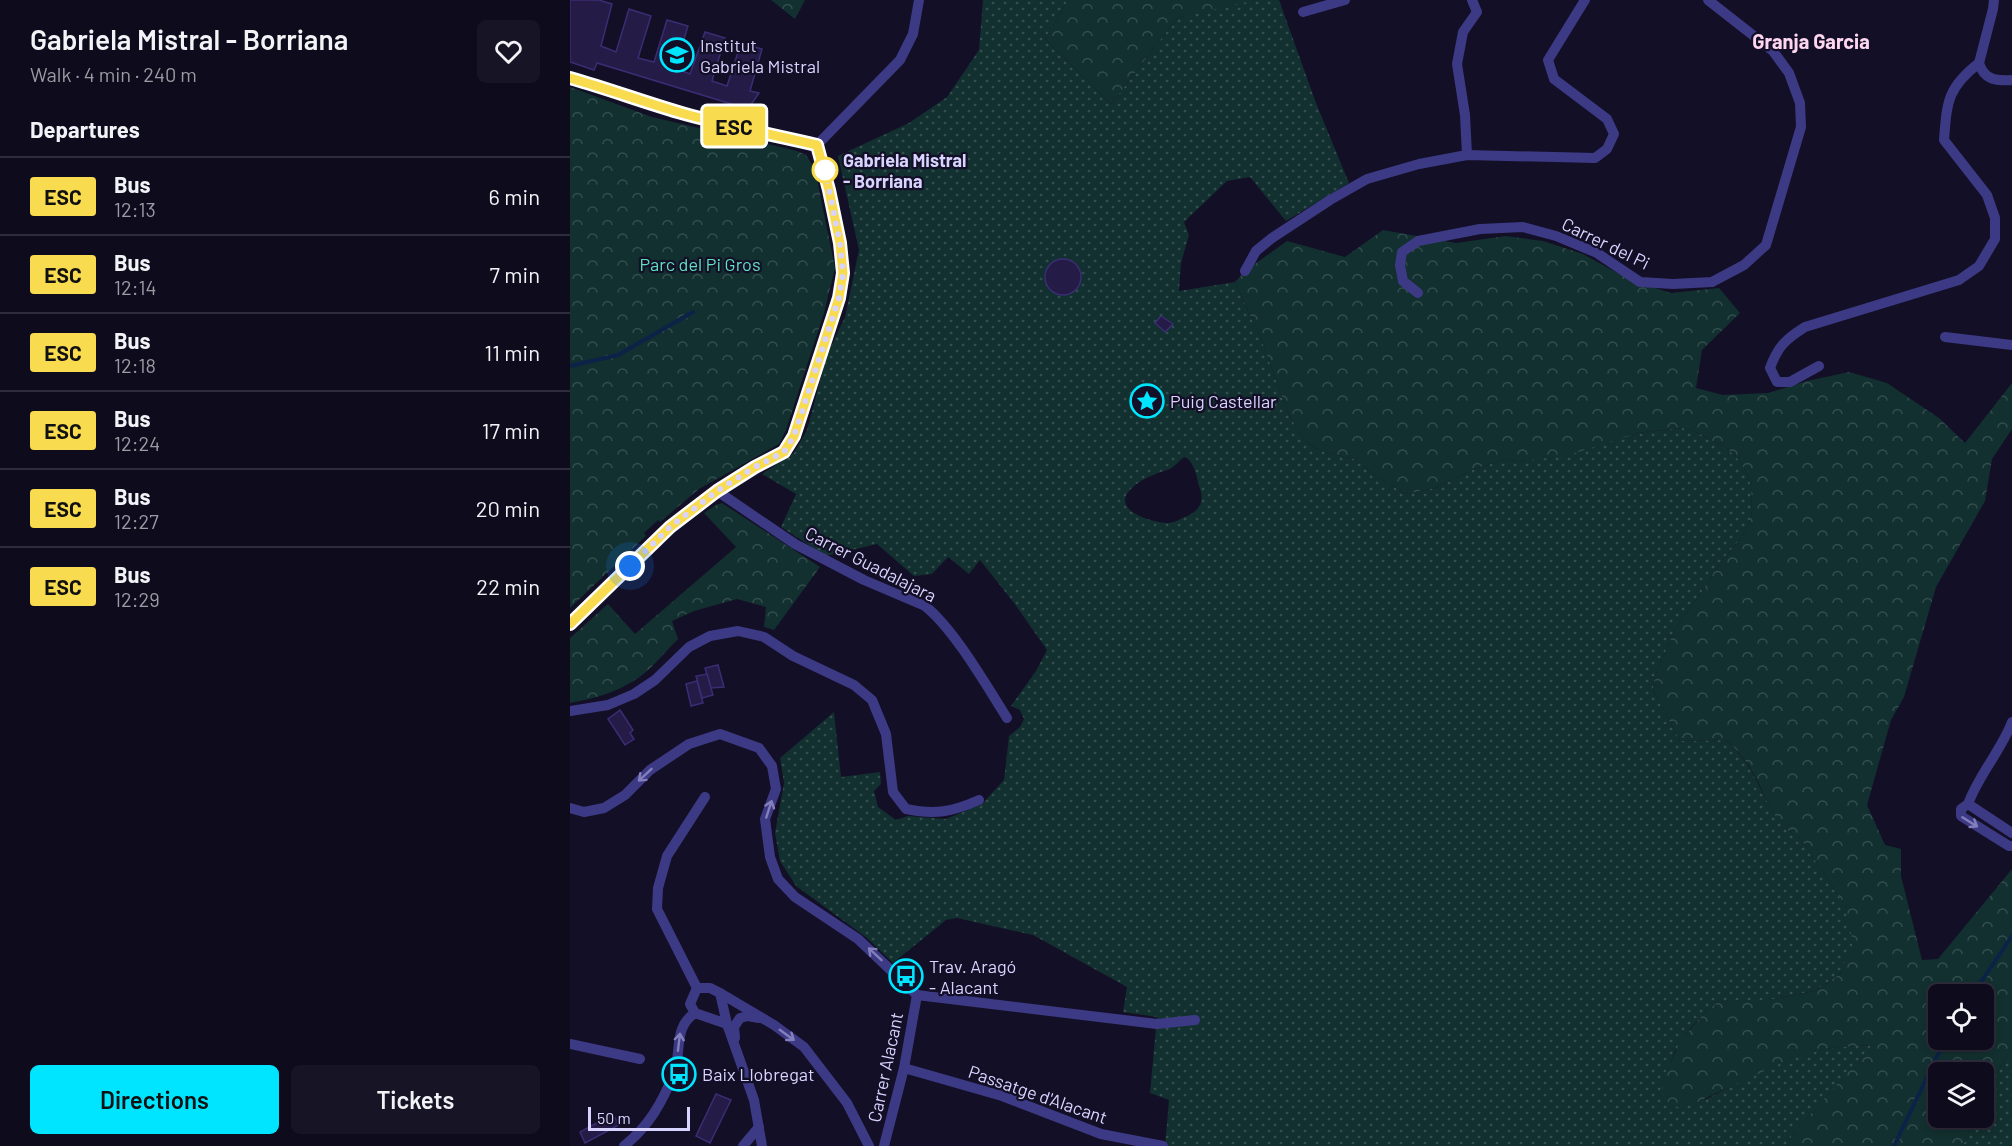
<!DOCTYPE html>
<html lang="en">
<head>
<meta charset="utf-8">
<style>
	body { margin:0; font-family:Barlow,sans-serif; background:#171425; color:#f1f3f6; height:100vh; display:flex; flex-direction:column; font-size:22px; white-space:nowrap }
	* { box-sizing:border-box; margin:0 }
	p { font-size:20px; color:#9b9ba3 }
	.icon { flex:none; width:33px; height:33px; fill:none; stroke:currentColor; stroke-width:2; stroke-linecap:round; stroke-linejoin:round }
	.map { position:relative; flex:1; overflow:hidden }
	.side { display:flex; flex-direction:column; background:#0e0b1c; width:570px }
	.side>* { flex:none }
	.badge { padding:0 12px; border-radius:4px; font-size:21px; line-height:39px }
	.fabs { position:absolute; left:1358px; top:984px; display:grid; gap:12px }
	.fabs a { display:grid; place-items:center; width:66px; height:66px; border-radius:9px; background:#0e0b1c; box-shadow:0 3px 9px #0003,0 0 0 2px #2e2b3b; font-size:30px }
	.scale { position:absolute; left:18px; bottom:15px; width:102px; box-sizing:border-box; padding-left:6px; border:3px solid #d9d4ff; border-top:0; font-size:16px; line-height:21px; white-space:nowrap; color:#d9d4ff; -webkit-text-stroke:4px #130f26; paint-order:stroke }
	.you { position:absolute; width:30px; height:30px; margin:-15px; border:4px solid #fff; border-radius:50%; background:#1a73e8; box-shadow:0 0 0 9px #1a73e833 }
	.map>.badge { position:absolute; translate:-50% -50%; box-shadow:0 0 0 3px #fff }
	h2 { padding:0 30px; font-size:22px; line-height:54px }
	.round { display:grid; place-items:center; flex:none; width:63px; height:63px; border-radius:9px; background:#171425 }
	.overview { display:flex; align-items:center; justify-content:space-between; height:102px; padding:0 30px }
	h1 { font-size:28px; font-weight:600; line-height:45px }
	.button { display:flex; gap:12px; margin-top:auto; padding:12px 30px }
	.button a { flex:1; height:69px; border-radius:9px; background:#00e5ff; color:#111; font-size:24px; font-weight:600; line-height:69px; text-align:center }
	.button a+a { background:#171425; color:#f1f3f6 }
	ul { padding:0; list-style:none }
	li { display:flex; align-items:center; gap:18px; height:78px; padding:0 30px; border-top:2px solid #2e2b3b }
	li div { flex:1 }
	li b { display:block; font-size:22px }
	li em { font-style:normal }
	li .badge { min-width:66px; font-weight:700; text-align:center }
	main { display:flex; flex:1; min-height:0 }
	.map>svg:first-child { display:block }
	.grass { fill:url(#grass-dots); fill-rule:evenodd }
	.forest { fill:url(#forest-crowns); fill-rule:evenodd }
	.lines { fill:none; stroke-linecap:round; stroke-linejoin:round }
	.stream { stroke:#0c2248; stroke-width:4 }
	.building { fill:#241b47; stroke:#3b2d73; stroke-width:1.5 }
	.minor { stroke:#3d3a85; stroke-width:10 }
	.oneway { stroke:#837fbc }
	.line-casing { stroke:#fff; stroke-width:14 }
	.line { stroke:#f9db4f; stroke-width:9 }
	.walk { stroke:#d9d4ff; stroke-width:6; stroke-dasharray:0 10.8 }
	.stop-dot { fill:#fff; stroke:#f9db4f; stroke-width:3 }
	.labels { text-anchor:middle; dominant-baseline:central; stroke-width:4.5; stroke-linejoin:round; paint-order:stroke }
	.poi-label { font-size:18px; fill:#d9d4ff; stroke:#130f26; text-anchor:start }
	.stop-label { font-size:18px; font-weight:bold; fill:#d9d4ff; stroke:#130f26; text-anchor:start }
	.street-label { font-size:18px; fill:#d9d4ff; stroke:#130f26 }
	.park-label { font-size:18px; fill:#5fe0c0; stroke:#130f26 }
	.neighbourhood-label { font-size:20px; font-weight:bold; fill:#ffd6f0; stroke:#130f26 }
</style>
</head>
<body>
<main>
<section class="side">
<div class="overview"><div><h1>Gabriela Mistral - Borriana</h1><p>Walk · 4 min · 240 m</p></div><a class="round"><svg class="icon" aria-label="heart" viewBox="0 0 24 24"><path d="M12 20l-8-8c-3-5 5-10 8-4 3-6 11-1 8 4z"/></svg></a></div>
<h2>Departures</h2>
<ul>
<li><span class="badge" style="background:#f9db4f;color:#111">ESC</span><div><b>Bus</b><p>12:13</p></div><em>6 min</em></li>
<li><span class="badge" style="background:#f9db4f;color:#111">ESC</span><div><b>Bus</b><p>12:14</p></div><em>7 min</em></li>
<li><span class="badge" style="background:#f9db4f;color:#111">ESC</span><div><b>Bus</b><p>12:18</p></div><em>11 min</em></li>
<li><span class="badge" style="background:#f9db4f;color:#111">ESC</span><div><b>Bus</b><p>12:24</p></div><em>17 min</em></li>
<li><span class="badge" style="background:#f9db4f;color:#111">ESC</span><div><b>Bus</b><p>12:27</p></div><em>20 min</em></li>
<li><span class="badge" style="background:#f9db4f;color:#111">ESC</span><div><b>Bus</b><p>12:29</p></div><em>22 min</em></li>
</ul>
<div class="button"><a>Directions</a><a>Tickets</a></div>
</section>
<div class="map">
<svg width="1442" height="1146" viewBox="0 0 1442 1146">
	<defs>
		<pattern id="grass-dots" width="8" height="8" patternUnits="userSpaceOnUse" patternTransform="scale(1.5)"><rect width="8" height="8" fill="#12302f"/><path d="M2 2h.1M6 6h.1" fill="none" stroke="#344d4e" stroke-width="1.8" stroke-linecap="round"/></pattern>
		<pattern id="forest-crowns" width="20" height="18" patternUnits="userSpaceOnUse" patternTransform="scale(1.5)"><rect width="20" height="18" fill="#12302f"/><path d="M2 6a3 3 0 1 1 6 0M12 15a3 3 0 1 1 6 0" fill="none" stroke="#344d4e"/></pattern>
	</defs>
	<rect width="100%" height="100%" fill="#130f26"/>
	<g class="grass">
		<path d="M413 0H498L475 39 541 104 607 18 671 2 686 0H709L746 103 779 183 716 221 680 177 657 181 614 222 619 235 611 263 609 291 665 282 691 339 719 415 733 438 743 447 755 452 784 459 807 477 836 494 865 488 904 469 934 460 950 461 963 459 1025 445 1068 433 1084 431 1113 428 1126 432 1152 446 1165 455 1174 468 1181 485 1182 512 1179 523 1171 538 1149 564 1131 593 1106 627 1085 676 1083 690 1110 741 1156 740C1167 750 1176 761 1183 774 1196 797 1204 825 1230 838L1275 905 1284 943 1269 975 1244 991 1200 1000H1160L1147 1003 1137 1010 1119 1030 1105 1051 1100 1063 1134 1100C1174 1081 1215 1054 1261 1048 1275 1046 1289 1046 1303 1045L1222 1135 1217 1146H595L599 1100 580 1093 587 1017 553 1012 557 987 463 935 387 918 376 920 323 963 297 938 226 886 210 861 205 833 214 783 210 758 264 712 271 777 310 772 311 784 304 791 308 807 326 820 338 816 376 819 412 804 434 780 439 736 450 727 454 719 450 710 441 706 466 671 477 650 444 603 410 560 399 574 378 557 362 574 344 576 307 544 256 556 211 527 226 494 192 474 224 453 237 430 257 355 275 317 289 250 268 156 339 123 377 97 409 50ZM615 457C625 462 627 479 630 489 635 503 628 512 615 517 610 519 604 523 598 523 583 523 539 510 561 489 570 479 585 474 597 470 605 468 608 460 615 457Z"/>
		<polygon points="1442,1047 1442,1146 1393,1146 1404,1118 1413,1118 1413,1096"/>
	</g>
	<g class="forest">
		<polygon points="201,0 235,0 225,19"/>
		<polygon points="498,0 686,0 607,18 541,104 475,39"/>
		<polygon points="0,87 82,117 227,151 236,155 245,169 265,268 254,313 216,430 209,444 129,489 90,522 88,520 74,533 76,536 0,608"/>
		<path d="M813 230 886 243 936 236 973 241 1013 254 1060 280 1101 293 1149 288 1170 313 1132 350 1126 388 1153 395 1198 393 1237 381 1279 372 1317 383 1369 418 1395 443 1442 383V429L1422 459 1415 501 1366 587 1334 697 1321 720 1297 805 1315 845 1331 849V876L1352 960 1368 959 1442 869V1047L1413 1096V1072H1368V1118H1404L1393 1146H1217L1222 1135 1302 1045 1260 1048 1220 1059 1121 1105 1107 1107 1095 1100 1092 1088 1094 1075 1111 1040 1137 1010 1147 1003 1160 1000H1200L1244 991 1269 975 1283 943 1275 905 1230 838C1206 826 1199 805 1188 782 1180 766 1170 752 1156 740L1110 741 1083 690 1085 676 1106 627 1131 593 1149 564 1171 538 1179 523 1182 512 1181 485 1174 468 1165 455 1152 446 1126 432 1113 428 1084 431 1068 433 996 456 950 461 934 460 904 469 865 488 836 494 807 477 784 459 755 452 743 447 733 438 719 415 691 339 665 282 675 271 717 241 775 257ZM1368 994H1413V1040H1368Z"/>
		<path d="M152 503 250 567 204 630 194 627 196 607 167 599 124 611 102 621 108 639C96 651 84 666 71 676 49 692 26 698 0 703V638L38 604 65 634 166 547 134 513 146 505Z"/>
	</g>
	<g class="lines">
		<g class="stream">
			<polyline points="0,366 48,355 123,312"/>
			<polyline points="1403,994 1442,936"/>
			<polyline points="1324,1146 1375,1040"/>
		</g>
	</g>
	<g class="building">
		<polygon points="0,0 29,0 42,4 31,46 46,52 59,9 81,16 68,58 84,62 97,20 118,26 105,68 120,74 135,32 155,38 142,81 157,86 171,43 192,49 180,91 189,93 178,109 27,63 24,70 0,62"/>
		<circle cx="493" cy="277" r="18"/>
		<polygon points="591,316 603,324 595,332 585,323"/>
		<polygon points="148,665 154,687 141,688 135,668"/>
		<polygon points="137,674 143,695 132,698 126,676"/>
		<polygon points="127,681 133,703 121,706 116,684"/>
		<polygon points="50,710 63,730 60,733 64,739 55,745 38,719"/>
		<polygon points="146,1094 161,1100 140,1143 126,1136"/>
		<polygon points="43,1114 49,1125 15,1143 10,1132"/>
	</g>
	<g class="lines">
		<g class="minor">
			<path d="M1424 0 1423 9 1409 63C1414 80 1426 81 1442 80"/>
			<polyline points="733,12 775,0"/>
			<path d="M0 79C39 89 76 103 115 114 159 126 203 135 247 145"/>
			<polyline points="247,145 330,60 343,34 349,0"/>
			<polyline points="897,155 895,115 887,64 893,32 907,12 902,0"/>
			<polyline points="675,271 686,251 702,238 760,200 797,179 849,164 897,155 1025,158 1037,149 1044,134 1037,119 984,79 978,60 1015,0"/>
			<polyline points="848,293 833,281 830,265 832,252 848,241 910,229 953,227 986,236 1027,253 1070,282 1103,284 1142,282 1174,265 1196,245 1231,127 1230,103 1219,73 1203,51 1138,0"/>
			<polyline points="1375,337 1442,345"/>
			<path d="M1249 366 1220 382H1207L1200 368C1208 346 1216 339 1235 327L1389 280 1409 266 1425 239V218L1417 195 1374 140C1377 102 1377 88 1409 63"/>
			<path d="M147 491 225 544 294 580 355 606C384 629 416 685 437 718"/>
			<polyline points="0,624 100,527 147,491 185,467 214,452 224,436 269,298 273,273 270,243 255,172 247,145"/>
			<path d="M0 711 38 705 64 694 85 680 119 647 140 636 168 631 194 637 223 656 284 685 302 700 316 734 323 792 336 809C365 815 382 812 409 800"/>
			<path d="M1398 804C1409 774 1431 751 1442 722"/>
			<polyline points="0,808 14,812 34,808 55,795 80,770 119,744 150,734 189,748 202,766 206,789 195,819 200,857 208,879 225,897 288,939 347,995 587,1024 625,1020"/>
			<polyline points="1442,833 1398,804 1391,809 1391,816 1439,846 1442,846"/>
			<polyline points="127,988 87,909 88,888 97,856 135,797"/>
			<polygon points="127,988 140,988 150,993 157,1024 125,1013 120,1004"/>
			<polyline points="150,993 204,1025 234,1047 277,1103 299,1146"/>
			<polyline points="157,1024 184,1100 192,1146"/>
			<polyline points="165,1038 164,1027 170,1018 178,1016 189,1018"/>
			<polyline points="0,1044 70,1059"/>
			<polyline points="334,1068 432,1096 531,1134 593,1146"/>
			<path d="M54 1146C79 1126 92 1103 104 1073 112 1052 103 1027 125 1013"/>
			<polyline points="173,1146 189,1127"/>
			<polyline points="314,1146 334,1068 347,995"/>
		</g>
	</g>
	<defs><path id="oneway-shaft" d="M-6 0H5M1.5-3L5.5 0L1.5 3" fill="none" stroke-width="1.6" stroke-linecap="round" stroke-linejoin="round" transform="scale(1.5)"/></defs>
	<g class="oneway">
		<use href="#oneway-shaft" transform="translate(75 775) rotate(137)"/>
		<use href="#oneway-shaft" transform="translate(199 809) rotate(-72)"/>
		<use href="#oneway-shaft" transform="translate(1400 822) rotate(32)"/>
		<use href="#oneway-shaft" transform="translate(305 954) rotate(-137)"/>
		<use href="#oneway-shaft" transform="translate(217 1035) rotate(36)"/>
		<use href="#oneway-shaft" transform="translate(109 1042) rotate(-83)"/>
	</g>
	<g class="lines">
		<defs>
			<path id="line" d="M0 78C39 89 76 103 115 114 159 126 203 135 247 145L259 190 270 243 273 273 269 298 224 436 214 452 185 467 147 491 100 527 0 624"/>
		</defs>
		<use href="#line" class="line-casing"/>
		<use href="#line" class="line"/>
		<polyline class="walk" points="60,566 100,527 147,491 185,467 214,452 224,436 269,298 273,273 270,243 255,170"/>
	</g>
	<defs>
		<symbol id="school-ring" viewBox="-11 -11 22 22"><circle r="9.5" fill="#130f26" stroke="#00e5ff" stroke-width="1.5"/><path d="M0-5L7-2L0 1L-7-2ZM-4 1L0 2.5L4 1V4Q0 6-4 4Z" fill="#00e5ff"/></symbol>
		<symbol id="sight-ring" viewBox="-11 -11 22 22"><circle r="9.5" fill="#130f26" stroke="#00e5ff" stroke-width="1.5"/><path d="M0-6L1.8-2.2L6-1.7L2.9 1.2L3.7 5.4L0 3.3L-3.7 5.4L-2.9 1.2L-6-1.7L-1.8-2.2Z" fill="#00e5ff"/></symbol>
		<symbol id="bus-ring" viewBox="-11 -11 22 22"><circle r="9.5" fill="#130f26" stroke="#00e5ff" stroke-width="1.5"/><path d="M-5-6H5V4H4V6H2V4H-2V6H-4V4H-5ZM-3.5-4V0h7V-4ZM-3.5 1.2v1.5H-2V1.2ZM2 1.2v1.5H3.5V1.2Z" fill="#00e5ff"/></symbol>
	</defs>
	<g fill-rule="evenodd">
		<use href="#school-ring" x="88" y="36" width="38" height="38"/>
		<use href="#sight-ring" x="558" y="382" width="38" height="38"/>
		<use href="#bus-ring" x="317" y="957" width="38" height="38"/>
		<use href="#bus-ring" x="90" y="1055" width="38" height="38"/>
	</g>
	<circle class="stop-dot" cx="255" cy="170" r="12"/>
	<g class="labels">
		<g class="poi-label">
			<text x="130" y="45">Institut<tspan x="130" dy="21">Gabriela Mistral</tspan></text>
			<text x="600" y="401">Puig Castellar</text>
			<text x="359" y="966">Trav. Aragó<tspan x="359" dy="21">- Alacant</tspan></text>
			<text x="132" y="1074">Baix Llobregat</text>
		</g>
		<g class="stop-label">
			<text x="273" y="160">Gabriela Mistral<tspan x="273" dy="21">- Borriana</tspan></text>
		</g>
		<g class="street-label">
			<text transform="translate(1036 243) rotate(26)">Carrer del Pi</text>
			<text transform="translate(301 564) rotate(27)">Carrer Guadalajara</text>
			<text transform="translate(315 1067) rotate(-78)">Carrer Alacant</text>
			<text transform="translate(468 1094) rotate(19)">Passatge d'Alacant</text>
		</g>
		<g class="park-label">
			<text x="130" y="264">Parc del Pi Gros</text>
		</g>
		<g class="neighbourhood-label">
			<text x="1241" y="41">Granja Garcia</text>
		</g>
	</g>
</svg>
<div class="fabs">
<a><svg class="icon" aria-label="locate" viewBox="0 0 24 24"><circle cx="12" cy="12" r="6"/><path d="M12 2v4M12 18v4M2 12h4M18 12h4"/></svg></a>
<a><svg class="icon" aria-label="layers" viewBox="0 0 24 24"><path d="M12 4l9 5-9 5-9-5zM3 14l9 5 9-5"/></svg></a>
</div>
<div class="scale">50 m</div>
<div class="you" style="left:60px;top:566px"></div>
<b class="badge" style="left:164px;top:126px;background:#f9db4f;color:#111">ESC</b>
</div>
</main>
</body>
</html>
